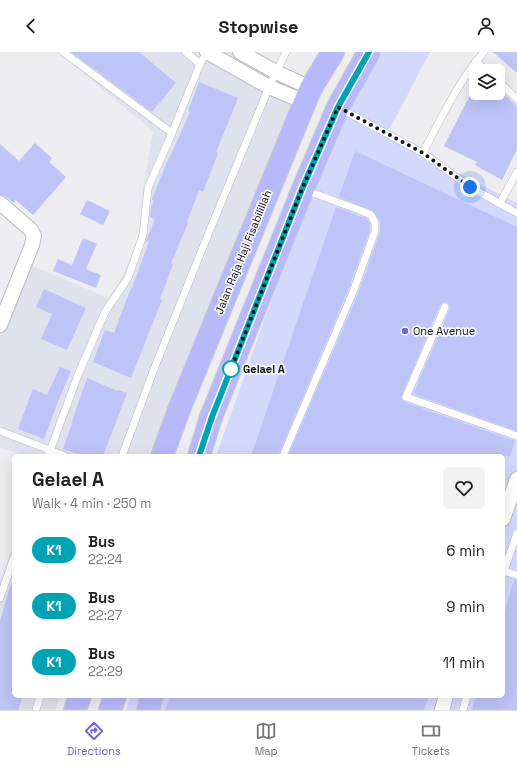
<!DOCTYPE html>
<html lang="en">
<head>
<meta charset="utf-8">
<style>
	body { margin:0; font-family:"Space Grotesk",sans-serif; background:#f2f2f2; color:#222; height:100vh; display:flex; flex-direction:column; font-size:15px; white-space:nowrap }
	* { box-sizing:border-box; margin:0 }
	p { font-size:13px; color:#767676 }
	.icon { flex:none; width:22px; height:22px; fill:none; stroke:currentColor; stroke-width:2; stroke-linecap:round; stroke-linejoin:round }
	.map { position:relative; flex:1; overflow:hidden }
	.details { position:absolute; left:12px; top:402px; width:493px; height:244px; display:flex; flex-direction:column; background:#fff; border-radius:6px; box-shadow:0 4px 16px #0002 }
	.details>* { flex:none }
	.badge { padding:0 8px; border-radius:13px; font-size:14px; line-height:26px }
	.tools { position:absolute; left:469px; top:12px; display:grid; gap:8px }
	.tools a { display:grid; place-items:center; width:36px; height:36px; border-radius:6px; background:#fff; box-shadow:0 4px 16px #0002; font-size:20px }
	.you { position:absolute; width:20px; height:20px; margin:-10px; border:3px solid #fff; border-radius:50%; background:#1a73e8; box-shadow:0 0 0 6px #1a73e833 }
	.map>.badge { position:absolute; translate:-50% -50%; box-shadow:0 0 0 2px #fff }
	.round { display:grid; place-items:center; flex:none; width:42px; height:42px; border-radius:6px; background:#f2f2f2 }
	.head { display:flex; align-items:center; justify-content:space-between; height:68px; padding:0 20px }
	h1 { font-size:19px; font-weight:700; line-height:30px }
	ul { padding:0; list-style:none }
	li { display:flex; align-items:center; gap:12px; height:56px; padding:0 20px }
	li div { flex:1 }
	li b { display:block; font-size:15px }
	li em { font-style:normal }
	li .badge { min-width:44px; font-weight:700; text-align:center }
	header { display:flex; justify-content:space-between; align-items:center; height:52px; padding:0 20px; background:#fff; font-size:18px; font-weight:700 }
	.tabs { display:flex; justify-content:space-around; align-items:center; height:56px; border-top:1px solid #e0e0e0; background:#fff; font-size:11px; color:#767676 }
	.tabs a { display:grid; justify-items:center; gap:2px }
	.tabs .on { color:#6a67e1 }
	.map>svg:first-child { display:block }
	.built { fill:#dfe1ec }
	.green { fill:#d3d8fd }
	.building { fill:#bec3f8 }
	.lines { fill:none; stroke-linecap:round; stroke-linejoin:round }
	.service-casing { stroke:#bbbcc0; stroke-width:8 }
	.minor-casing { stroke:#bbbcc0; stroke-width:16 }
	.primary-casing { stroke:#cacbcb; stroke-width:24 }
	.service { stroke:#fff; stroke-width:7 }
	.minor { stroke:#fff; stroke-width:14 }
	.primary { stroke:#b8b9fb; stroke-width:22 }
	.line-casing { stroke:#fff; stroke-width:9 }
	.line { stroke:#00a3b4; stroke-width:6 }
	.walk { stroke:#101112; stroke-width:4; stroke-dasharray:0 7.2 }
	.poi-dot { fill:#6a67e1; stroke:#f9fafe; stroke-width:1.5 }
	.stop-dot { fill:#fff; stroke:#00a3b4; stroke-width:2 }
	.labels { text-anchor:middle; dominant-baseline:central; stroke-width:3.5; stroke-linejoin:round; paint-order:stroke }
	.street-label { font-size:11px; fill:#101112; stroke:#f9fafe }
	.poi-label { font-size:11px; fill:#101112; stroke:#f9fafe; text-anchor:start }
	.stop-label { font-size:11px; font-weight:bold; fill:#101112; stroke:#f9fafe; text-anchor:start }
</style>
</head>
<body>
<header><svg class="icon" aria-label="back" viewBox="0 0 24 24"><path d="M15 5l-7 7 7 7"/></svg>Stopwise<svg class="icon" aria-label="person" viewBox="0 0 24 24"><circle cx="12" cy="8" r="4"/><path d="M4 21q1-7 8-7t8 7"/></svg></header>
<div class="map">
<svg width="517" height="658" viewBox="0 0 517 658">
	<rect width="100%" height="100%" fill="#ececf1"/>
	<g class="built">
		<polygon points="58,0 244,0 311,39 172,346 148,404 24,404 0,395 0,277 28,212 108,246 123,224 139,182 143,137 153,79"/>
		<polygon points="14,490 14,644 59,644 56,658 0,658 0,529"/>
	</g>
	<polygon class="green" points="371,0 430,0 386,84 365,74 517,151 517,658 126,658 131,644 503,644 503,404 216,404 338,60"/>
	<g class="building">
		<polygon points="71,0 139,0 176,31 152,60"/>
		<polygon points="493,0 517,0 517,21"/>
		<polygon points="199,30 238,46 216,100 218,101 203,140 199,138 187,170 188,171 171,211 173,212 160,247 162,248 131,326 93,310 105,278 114,281 131,236 132,236 149,190 146,189 155,167 150,165 151,155 154,149 152,147 169,105 170,105 179,85 190,60 188,59"/>
		<polygon points="471,41 503,41 517,54 517,97 502,128 475,113 477,110 444,94"/>
		<polygon points="35,91 52,106 49,110 66,125 33,163 16,148 13,151 5,144 0,143 0,92 19,109"/>
		<polygon points="355,99 517,175 517,379 413,342 450,257 449,252 447,250 442,251 440,253 401,345 402,348 404,350 515,389 510,404 288,404 358,242 380,180 380,169 373,159 339,145"/>
		<polygon points="87,148 110,159 103,173 80,162"/>
		<polygon points="336,155 367,167 370,172 370,178 348,238 278,404 251,404"/>
		<polygon points="83,186 97,192 86,217 101,223 96,236 53,219 58,207 72,213"/>
		<polygon points="44,237 86,256 67,298 41,287 52,262 36,255"/>
		<polygon points="60,315 71,319 59,347 44,387 18,377 33,337 47,343"/>
		<polygon points="87,326 118,339 118,338 127,341 103,404 83,404 63,397 73,369 72,369"/>
		<polygon points="514,527 517,528 517,658 472,658 476,644 503,644 503,566"/>
		<polygon points="11,531 14,531 14,644 23,644 18,658 0,658 0,569"/>
		<polygon points="170,644 429,644 424,658 165,658"/>
	</g>
	<g class="lines">
		<defs>
			<g id="service">
				<polyline points="63,0 172,81"/>
				<polyline points="186,0 200,12"/>
				<polyline points="476,9 487,19"/>
				<polyline points="498,29 517,47"/>
				<polyline points="339,56 423,101 470,135 517,161"/>
				<path d="M423 101C441 66 458 30 484 0"/>
				<polyline points="500,151 517,120"/>
				<polyline points="445,255 406,345 517,384"/>
				<polyline points="0,379 65,404"/>
				<polyline points="48,404 78,323 105,260 128,226 143,183 148,136 172,81 200,12 207,0"/>
				<polyline points="122,404 154,317 205,190 269,35 286,0"/>
				<polyline points="283,404 353,240 375,179 375,171 371,163 362,159 305,138"/>
				<polyline points="503,519 517,523"/>
				<polyline points="503,522 517,481"/>
				<polyline points="0,546 14,505"/>
				<polyline points="36,658 40,644"/>
				<polyline points="463,658 467,644"/>
			</g>
			<g id="minor">
				<polyline points="207,0 269,35 305,50"/>
				<polyline points="240,0 276,20 311,36"/>
				<polyline points="0,151 31,178 34,184 32,193 0,273"/>
				<polyline points="503,467 517,427"/>
				<polyline points="442,658 446,644"/>
			</g>
			<g id="primary">
				<polyline points="162,404 180,355 305,50 311,36 333,0"/>
				<polyline points="199,404 211,365 303,137 338,55 369,0"/>
				<polyline points="75,658 80,644"/>
				<polyline points="110,658 115,644"/>
				<polyline points="148,658 152,644"/>
			</g>
		</defs>
		<use href="#service" class="service-casing"/>
		<use href="#minor" class="minor-casing"/>
		<use href="#primary" class="primary-casing"/>
		<use href="#service" class="service"/>
		<use href="#minor" class="minor"/>
		<use href="#primary" class="primary"/>
	</g>
	<g class="lines">
		<defs>
			<polyline id="line" points="199,404 212,365 302,137 338,55 369,0"/>
		</defs>
		<use href="#line" class="line-casing"/>
		<use href="#line" class="line"/>
		<polyline class="walk" points="231,317 229,322 302,137 338,55 423,101 470,135"/>
	</g>
	<circle class="poi-dot" cx="405" cy="279" r="4"/>
	<circle class="stop-dot" cx="231" cy="317" r="8"/>
	<g class="labels">
		<g class="street-label">
			<text transform="translate(243 200) rotate(-68)">Jalan Raja Haji Fisabilillah</text>
		</g>
		<g class="poi-label">
			<text x="413" y="279">One Avenue</text>
		</g>
		<g class="stop-label">
			<text x="243" y="317">Gelael A</text>
		</g>
	</g>
</svg>
<div class="tools">
<a><svg class="icon" aria-label="layers" viewBox="0 0 24 24"><path d="M12 4l9 5-9 5-9-5zM3 14l9 5 9-5"/></svg></a>
</div>
<div class="you" style="left:470px;top:135px"></div>
<section class="details">
<div class="head"><div><h1>Gelael A</h1><p>Walk · 4 min · 250 m</p></div><a class="round"><svg class="icon" aria-label="heart" viewBox="0 0 24 24"><path d="M12 20l-8-8c-3-5 5-10 8-4 3-6 11-1 8 4z"/></svg></a></div>
<ul>
<li><span class="badge" style="background:#00a3b4;color:#fff">K1</span><div><b>Bus</b><p>22:24</p></div><em>6 min</em></li>
<li><span class="badge" style="background:#00a3b4;color:#fff">K1</span><div><b>Bus</b><p>22:27</p></div><em>9 min</em></li>
<li><span class="badge" style="background:#00a3b4;color:#fff">K1</span><div><b>Bus</b><p>22:29</p></div><em>11 min</em></li>
</ul>
</section>
</div>
<nav class="tabs">
<a class="on"><svg class="icon" aria-label="directions" viewBox="0 0 24 24"><path d="M12 3l9 9-9 9-9-9zM9 14v-3h6M13 9l2 2-2 2"/></svg>Directions</a>
<a><svg class="icon" aria-label="map" viewBox="0 0 24 24"><path d="M3 6l6-2 6 2 6-2v14l-6 2-6-2-6 2zM9 4v14M15 6v14"/></svg>Map</a>
<a><svg class="icon" aria-label="tickets" viewBox="0 0 24 24"><path d="M3 7h18v10H3zM15 7v10"/></svg>Tickets</a>
</nav>
</body>
</html>
